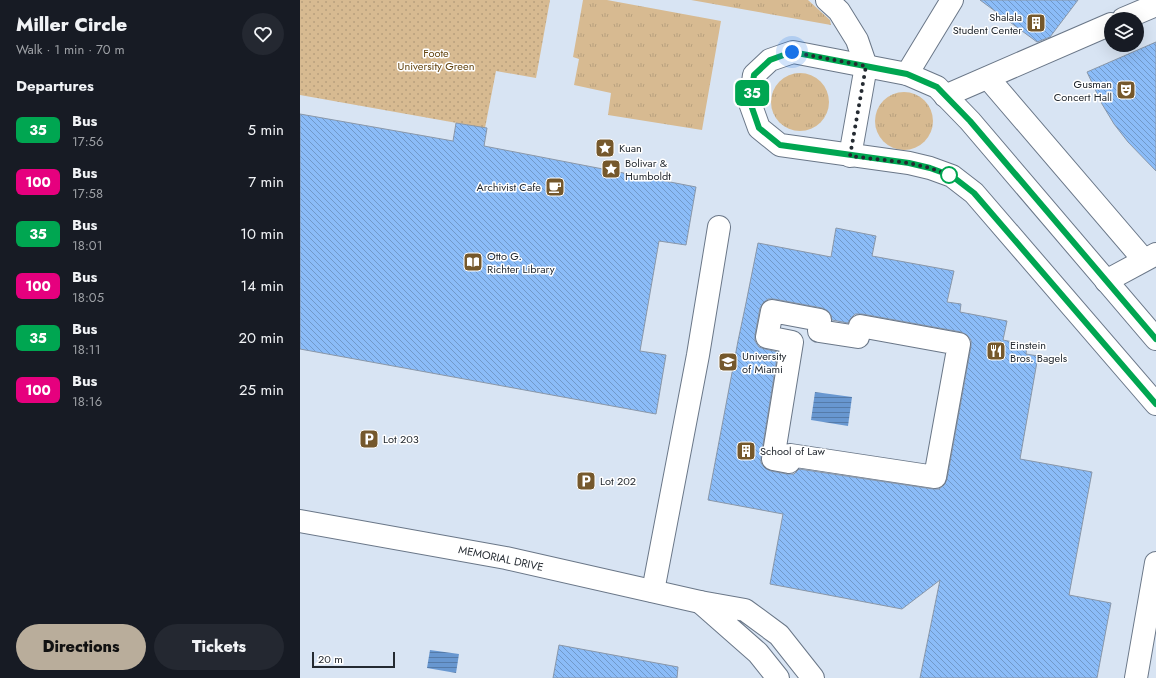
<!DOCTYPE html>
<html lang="en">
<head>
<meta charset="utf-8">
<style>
	body { margin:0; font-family:Jost,sans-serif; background:#242831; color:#f1f3f6; height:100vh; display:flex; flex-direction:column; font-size:15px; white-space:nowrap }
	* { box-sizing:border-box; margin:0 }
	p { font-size:13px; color:#9ea1a6 }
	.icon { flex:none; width:22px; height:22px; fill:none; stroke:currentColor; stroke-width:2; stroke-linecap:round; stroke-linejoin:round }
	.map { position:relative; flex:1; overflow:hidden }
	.panel { display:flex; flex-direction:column; background:#171b24; width:300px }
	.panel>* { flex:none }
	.badge { padding:0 8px; border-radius:6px; font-size:14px; line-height:26px }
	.controls { position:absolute; left:804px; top:12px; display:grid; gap:8px }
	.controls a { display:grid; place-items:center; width:40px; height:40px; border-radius:50%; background:#171b24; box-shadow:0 4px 16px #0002; font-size:20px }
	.scale { position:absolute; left:12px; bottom:10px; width:83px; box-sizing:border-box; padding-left:4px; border:2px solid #242a31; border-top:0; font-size:11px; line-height:14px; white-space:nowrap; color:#242a31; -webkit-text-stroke:3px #fff; paint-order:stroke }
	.you { position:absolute; width:20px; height:20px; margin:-10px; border:3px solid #fff; border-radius:50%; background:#1a73e8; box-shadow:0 0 0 6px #1a73e833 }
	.map>.badge { position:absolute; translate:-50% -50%; box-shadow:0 0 0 2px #fff }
	h2 { padding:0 16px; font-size:15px; line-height:36px }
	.round { display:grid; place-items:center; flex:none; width:42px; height:42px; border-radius:21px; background:#242831 }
	.overview { display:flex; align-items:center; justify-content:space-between; height:68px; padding:0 16px }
	h1 { font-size:19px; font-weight:800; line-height:30px }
	.primary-button { display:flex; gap:8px; margin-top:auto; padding:8px 16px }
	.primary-button a { flex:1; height:46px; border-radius:24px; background:#b9ad9b; color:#111; font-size:16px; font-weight:800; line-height:46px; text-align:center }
	.primary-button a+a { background:#242831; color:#f1f3f6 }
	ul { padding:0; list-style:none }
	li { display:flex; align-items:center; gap:12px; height:52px; padding:0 16px }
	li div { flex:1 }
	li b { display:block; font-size:15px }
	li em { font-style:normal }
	li .badge { min-width:44px; font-weight:700; text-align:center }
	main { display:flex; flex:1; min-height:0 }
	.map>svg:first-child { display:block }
	.built { fill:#d8e4f3; fill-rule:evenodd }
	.grass { fill:url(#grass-tufts) }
	.park { fill:url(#park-dots) }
	.water { fill:url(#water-rules) }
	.building { fill:url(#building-back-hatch); stroke:#8997a9; fill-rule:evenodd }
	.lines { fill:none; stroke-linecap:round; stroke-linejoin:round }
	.minor-casing { stroke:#6a7788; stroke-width:24 }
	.minor { stroke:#fff; stroke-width:22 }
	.line-casing { stroke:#fff; stroke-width:9 }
	.line { stroke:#00a651; stroke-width:6 }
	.walk { stroke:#242a31; stroke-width:4; stroke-dasharray:0 7.2 }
	.stop-dot { fill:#fff; stroke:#00a651; stroke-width:2 }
	.labels { text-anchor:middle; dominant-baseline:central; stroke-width:3; stroke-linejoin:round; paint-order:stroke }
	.poi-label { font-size:11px; fill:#242a31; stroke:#fff; text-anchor:start }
	.park-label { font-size:11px; fill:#62430e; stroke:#fff }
	.street-label { font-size:11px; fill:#242a31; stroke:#fff }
</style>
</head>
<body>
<main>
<section class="panel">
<div class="overview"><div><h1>Miller Circle</h1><p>Walk · 1 min · 70 m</p></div><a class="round"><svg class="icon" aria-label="heart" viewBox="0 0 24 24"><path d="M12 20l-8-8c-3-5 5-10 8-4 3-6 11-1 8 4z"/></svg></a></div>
<h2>Departures</h2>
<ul>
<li><span class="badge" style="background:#00a651;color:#fff">35</span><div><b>Bus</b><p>17:56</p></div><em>5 min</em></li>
<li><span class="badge" style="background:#e6007e;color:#fff">100</span><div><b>Bus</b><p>17:58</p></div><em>7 min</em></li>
<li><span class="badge" style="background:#00a651;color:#fff">35</span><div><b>Bus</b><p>18:01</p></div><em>10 min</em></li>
<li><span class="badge" style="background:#e6007e;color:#fff">100</span><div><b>Bus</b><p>18:05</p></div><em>14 min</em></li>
<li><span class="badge" style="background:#00a651;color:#fff">35</span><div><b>Bus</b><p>18:11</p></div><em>20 min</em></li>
<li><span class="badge" style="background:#e6007e;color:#fff">100</span><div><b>Bus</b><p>18:16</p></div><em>25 min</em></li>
</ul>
<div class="primary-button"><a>Directions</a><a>Tickets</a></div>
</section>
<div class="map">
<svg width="856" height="678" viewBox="0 0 856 678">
	<defs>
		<pattern id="grass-tufts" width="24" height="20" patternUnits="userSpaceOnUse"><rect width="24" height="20" fill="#d7ba91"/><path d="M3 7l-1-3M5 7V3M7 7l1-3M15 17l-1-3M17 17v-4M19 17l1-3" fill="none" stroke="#b8a07e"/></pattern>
		<pattern id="park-dots" width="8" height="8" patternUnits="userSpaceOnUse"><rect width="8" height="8" fill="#d7ba91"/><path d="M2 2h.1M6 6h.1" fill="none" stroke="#b8a07e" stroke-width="1.8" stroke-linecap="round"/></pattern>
		<pattern id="water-rules" width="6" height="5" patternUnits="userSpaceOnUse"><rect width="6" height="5" fill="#6897d0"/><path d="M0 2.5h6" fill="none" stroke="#557ba9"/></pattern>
		<pattern id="building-back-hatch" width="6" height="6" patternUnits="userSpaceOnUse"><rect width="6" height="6" fill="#8bbcf8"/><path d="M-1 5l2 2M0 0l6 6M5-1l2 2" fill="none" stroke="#7199c9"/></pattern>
	</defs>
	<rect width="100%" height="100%" fill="#eaf3ff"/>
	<path class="built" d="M0 0H856V678H0ZM811 19H837V45H811Z"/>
	<g class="grass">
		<polygon points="283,0 307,0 421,21 402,130 308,115 311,93 274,85 279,59 273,57"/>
		<polygon points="391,0 508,0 530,20 531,25"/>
		<circle cx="500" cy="102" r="29"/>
		<circle cx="604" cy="121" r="29"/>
	</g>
	<polygon class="park" points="0,0 250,0 236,78 196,71 185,128 0,95"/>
	<g class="water">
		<polygon points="515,392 552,397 548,426 511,420"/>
		<polygon points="130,650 159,654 156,673 127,668"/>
	</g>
	<g class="building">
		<polygon points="680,0 778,0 750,37 737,42"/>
		<polygon points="856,42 856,171 828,142 814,124 802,104 787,72"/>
		<polygon points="0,114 153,141 156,123 187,128 184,146 396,187 386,245 359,241 340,351 366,355 356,414 0,349"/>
		<path d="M536 228 576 236 572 256 654 271 647 302 661 304 660 312 707 321 703 340 727 345 726 354 738 356 720 459 792 472 769 595 811 603 797 678H620L640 580 602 609 470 584 483 514 408 500 438 341 446 303 458 243 531 257ZM468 299H474L522 308 528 311 531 315 532 320 548 323 551 318 555 314H562L661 332 667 335 671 340V346L647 479 644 485 639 489H633L499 469 494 474H487L471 471 465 468 461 463V457L478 352 465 349 459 347 455 341V335L460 308 463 303Z"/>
		<polygon points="259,645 378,667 377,678 253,678"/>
	</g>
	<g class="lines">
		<defs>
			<g id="minor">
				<polyline points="527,0 539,11 557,40 566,66 550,156"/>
				<polyline points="823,19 856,5"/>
				<polyline points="607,74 652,0"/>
				<polyline points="688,78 844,260"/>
				<polyline points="645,96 811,24"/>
				<polyline points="806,281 856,254"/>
				<polygon points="472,311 520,320 519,331 558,337 560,326 659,344 635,477 490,455 489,462 473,459 492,342 467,337"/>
				<polyline points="856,339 670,121 637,87 607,74 493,52 470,60 454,75 450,103 459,128 480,145 609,163 630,168 652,176 674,193 856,404"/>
				<polyline points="0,521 206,558 400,602"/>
				<polyline points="353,591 398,355 419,227"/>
				<polyline points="478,678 458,653 400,602 445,610 479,635 513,678"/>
				<polyline points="836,678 856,563"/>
			</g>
		</defs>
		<use href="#minor" class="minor-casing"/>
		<use href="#minor" class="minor"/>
	</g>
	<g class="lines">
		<defs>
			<polyline id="line" points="856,339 670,121 637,87 607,74 492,52 470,60 454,75 450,102 459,128 480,145 609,163 630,168 652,176 674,193 856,404"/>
		</defs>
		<use href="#line" class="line-casing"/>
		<use href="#line" class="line"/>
		<polyline class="walk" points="492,52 566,66 550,156 609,163 630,168 652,176 649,175"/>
	</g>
	<defs>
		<symbol id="building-square" viewBox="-11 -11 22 22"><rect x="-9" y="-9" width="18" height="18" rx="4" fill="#75582c" stroke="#fff"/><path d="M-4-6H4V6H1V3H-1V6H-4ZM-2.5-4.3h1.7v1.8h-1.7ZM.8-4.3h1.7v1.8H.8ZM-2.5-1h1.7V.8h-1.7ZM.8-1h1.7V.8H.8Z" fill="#fff"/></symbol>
		<symbol id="theatre-square" viewBox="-11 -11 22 22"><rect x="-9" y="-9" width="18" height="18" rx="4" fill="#75582c" stroke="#fff"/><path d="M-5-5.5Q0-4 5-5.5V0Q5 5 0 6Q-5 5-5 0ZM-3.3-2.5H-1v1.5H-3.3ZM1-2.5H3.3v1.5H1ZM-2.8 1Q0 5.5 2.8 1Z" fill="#fff"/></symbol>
		<symbol id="sight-square" viewBox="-11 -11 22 22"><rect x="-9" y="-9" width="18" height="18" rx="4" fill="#75582c" stroke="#fff"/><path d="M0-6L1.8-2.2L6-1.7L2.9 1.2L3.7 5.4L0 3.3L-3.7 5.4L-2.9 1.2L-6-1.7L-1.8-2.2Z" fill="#fff"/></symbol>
		<symbol id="cafe-square" viewBox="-11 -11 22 22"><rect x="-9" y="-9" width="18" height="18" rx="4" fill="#75582c" stroke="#fff"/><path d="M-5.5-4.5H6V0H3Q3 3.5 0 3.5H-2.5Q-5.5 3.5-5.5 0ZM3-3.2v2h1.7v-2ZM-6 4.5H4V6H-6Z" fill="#fff"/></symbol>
		<symbol id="library-square" viewBox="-11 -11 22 22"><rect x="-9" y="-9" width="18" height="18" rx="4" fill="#75582c" stroke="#fff"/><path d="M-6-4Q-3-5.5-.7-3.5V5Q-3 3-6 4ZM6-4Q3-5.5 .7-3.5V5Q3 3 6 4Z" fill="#fff"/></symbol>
		<symbol id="restaurant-square" viewBox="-11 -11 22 22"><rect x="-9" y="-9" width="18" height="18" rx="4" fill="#75582c" stroke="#fff"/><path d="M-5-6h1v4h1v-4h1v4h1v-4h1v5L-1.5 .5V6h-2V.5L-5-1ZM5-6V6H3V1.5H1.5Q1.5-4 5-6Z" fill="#fff"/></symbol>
		<symbol id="university-square" viewBox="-11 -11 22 22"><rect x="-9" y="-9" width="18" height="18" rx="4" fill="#75582c" stroke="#fff"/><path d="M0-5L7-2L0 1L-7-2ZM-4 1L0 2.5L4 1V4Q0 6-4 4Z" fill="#fff"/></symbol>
		<symbol id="parking-square" viewBox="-11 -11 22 22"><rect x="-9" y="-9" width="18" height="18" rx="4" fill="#75582c" stroke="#fff"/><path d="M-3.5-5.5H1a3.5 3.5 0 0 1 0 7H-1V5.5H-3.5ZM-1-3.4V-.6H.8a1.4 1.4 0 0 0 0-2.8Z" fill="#fff"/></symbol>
	</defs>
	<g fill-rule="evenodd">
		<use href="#building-square" x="725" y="12" width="22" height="22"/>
		<use href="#theatre-square" x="815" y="79" width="22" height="22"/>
		<use href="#sight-square" x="294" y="137" width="22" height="22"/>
		<use href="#sight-square" x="300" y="158" width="22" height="22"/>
		<use href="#cafe-square" x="244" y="176" width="22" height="22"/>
		<use href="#library-square" x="162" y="251" width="22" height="22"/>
		<use href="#restaurant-square" x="685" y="340" width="22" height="22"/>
		<use href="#university-square" x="417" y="351" width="22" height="22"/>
		<use href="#parking-square" x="58" y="428" width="22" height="22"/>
		<use href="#building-square" x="435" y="440" width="22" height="22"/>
		<use href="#parking-square" x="275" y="470" width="22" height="22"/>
	</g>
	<circle class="stop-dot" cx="649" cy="175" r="8"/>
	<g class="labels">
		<g class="poi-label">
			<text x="722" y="17" text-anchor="end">Shalala<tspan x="722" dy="13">Student Center</tspan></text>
			<text x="812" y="84" text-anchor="end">Gusman<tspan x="812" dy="13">Concert Hall</tspan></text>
			<text x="319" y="148">Kuan</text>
			<text x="325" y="163">Bolivar &amp;<tspan x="325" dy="13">Humboldt</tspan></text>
			<text x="241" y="187" text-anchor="end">Archivist Cafe</text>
			<text x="187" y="256">Otto G.<tspan x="187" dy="13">Richter Library</tspan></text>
			<text x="710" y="345">Einstein<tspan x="710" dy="13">Bros. Bagels</tspan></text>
			<text x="442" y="356">University<tspan x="442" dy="13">of Miami</tspan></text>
			<text x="83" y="439">Lot 203</text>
			<text x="460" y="451">School of Law</text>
			<text x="300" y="481">Lot 202</text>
		</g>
		<g class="park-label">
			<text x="136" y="53">Foote<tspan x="136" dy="13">University Green</tspan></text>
		</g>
		<g class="street-label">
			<text transform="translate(201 558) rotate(12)">MEMORIAL DRIVE</text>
		</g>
	</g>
</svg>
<div class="controls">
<a><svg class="icon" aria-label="layers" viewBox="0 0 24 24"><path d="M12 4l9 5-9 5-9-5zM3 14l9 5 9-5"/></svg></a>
</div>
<div class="scale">20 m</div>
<div class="you" style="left:492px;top:52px"></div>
<b class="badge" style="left:452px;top:93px;background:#00a651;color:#fff">35</b>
</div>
</main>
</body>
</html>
